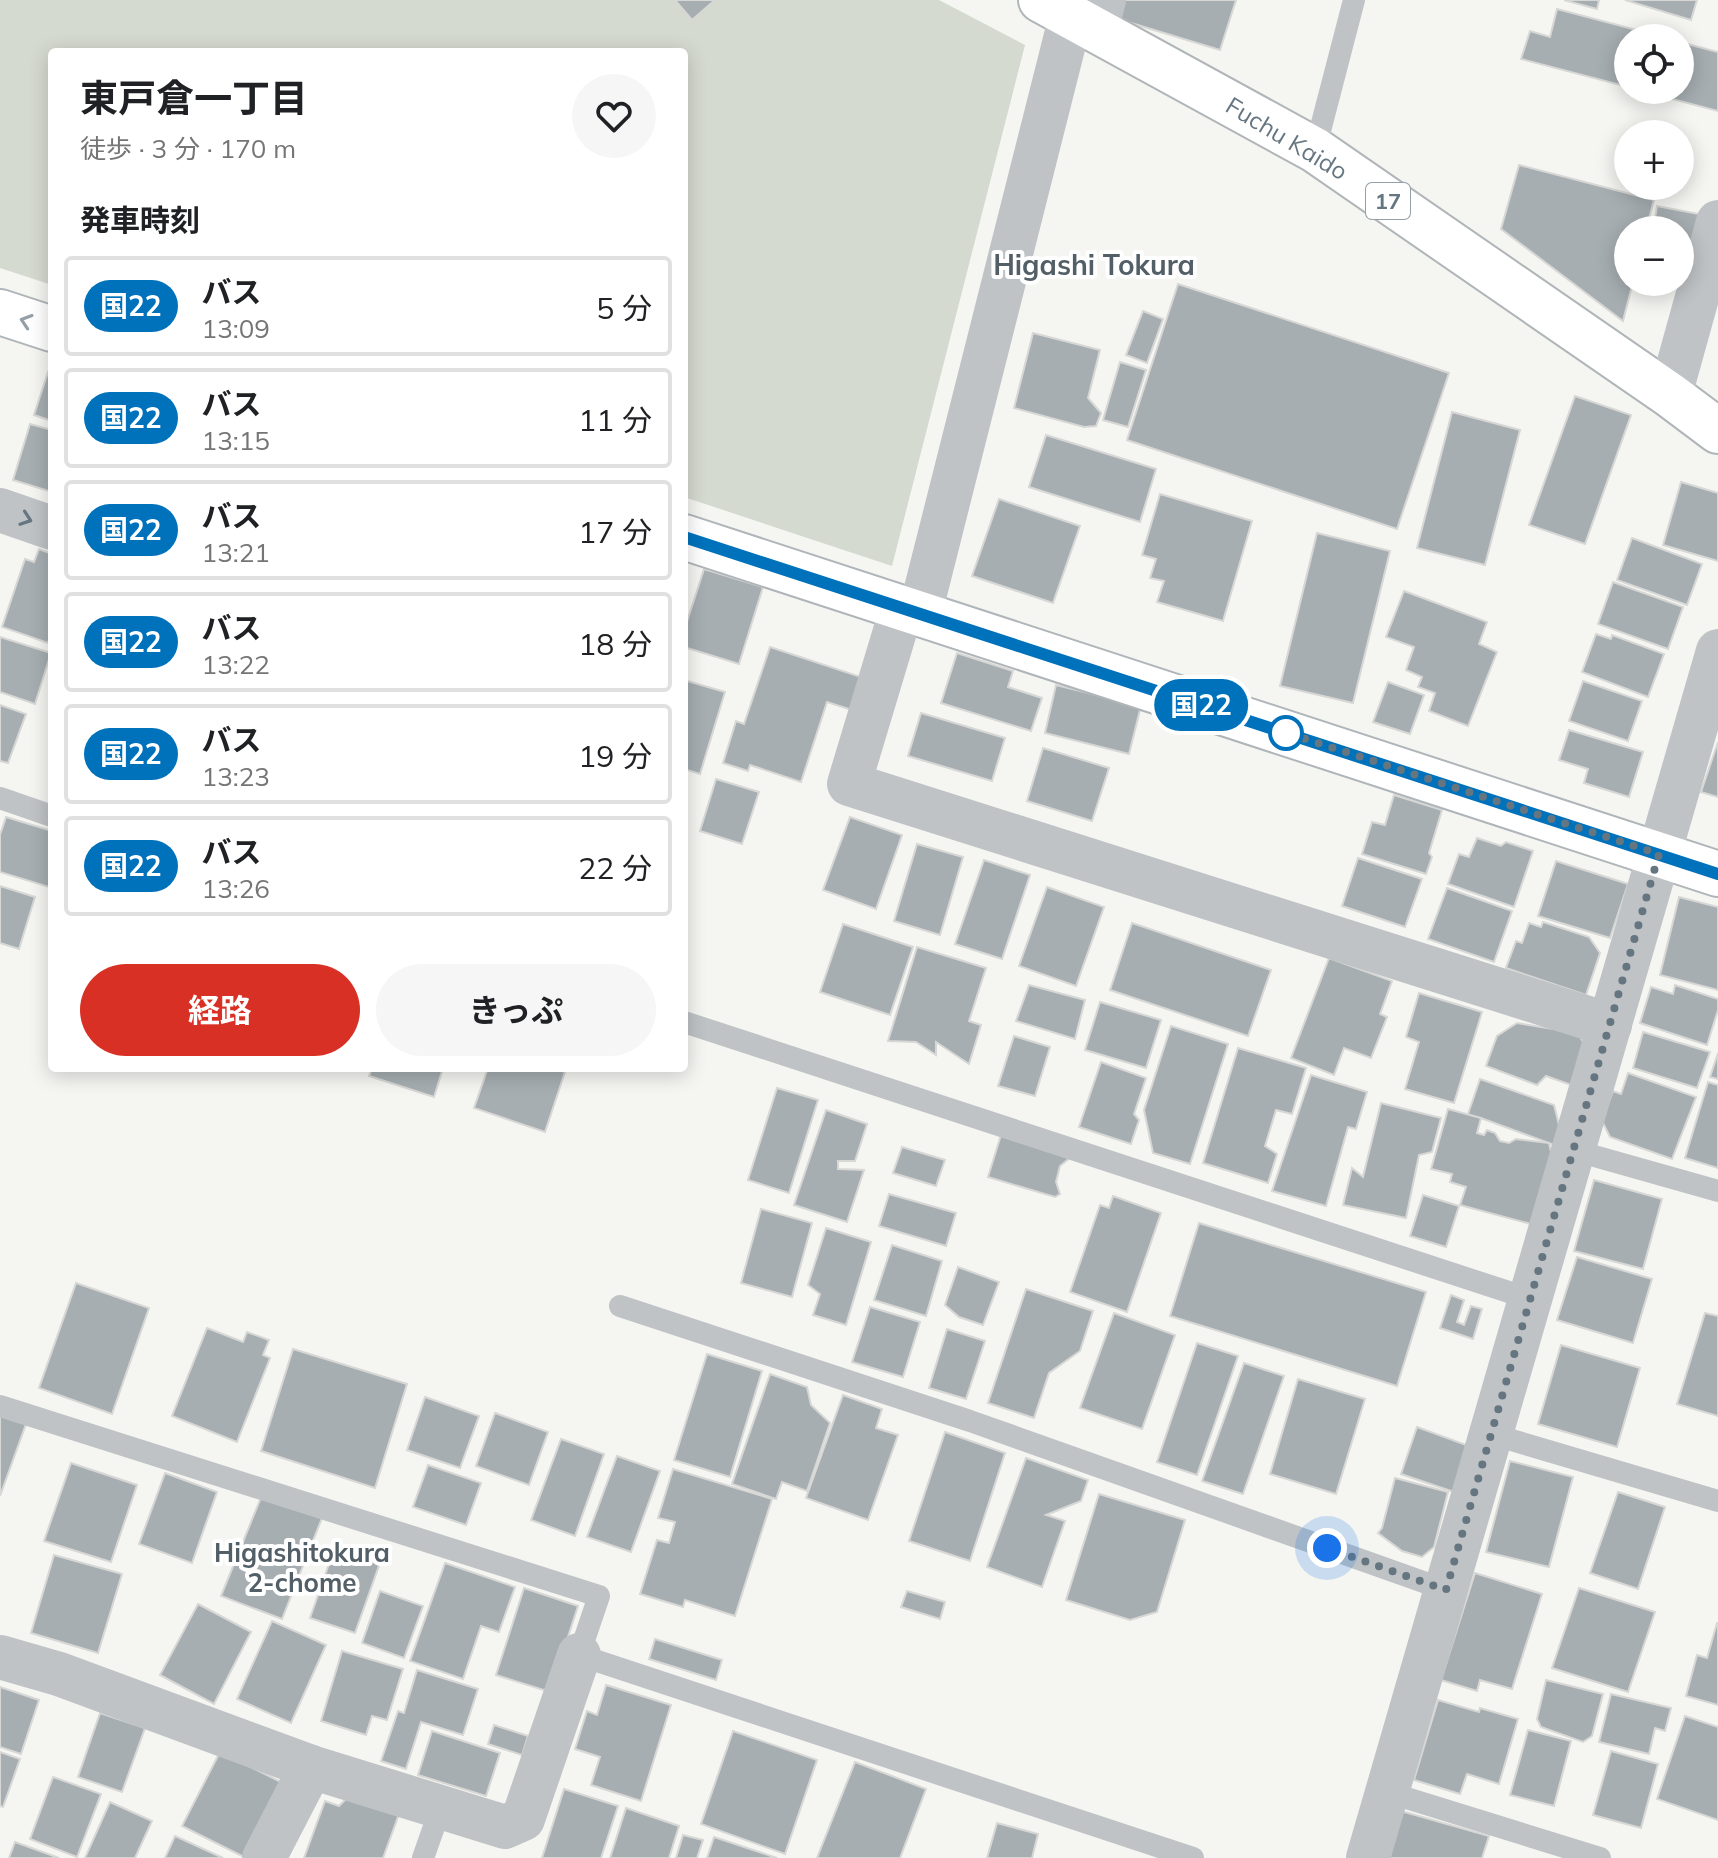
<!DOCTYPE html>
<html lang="ja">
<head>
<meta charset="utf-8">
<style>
	body { margin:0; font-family:Mulish,"Noto Sans JP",sans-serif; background:#f6f6f6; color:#202124; height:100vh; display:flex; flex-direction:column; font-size:30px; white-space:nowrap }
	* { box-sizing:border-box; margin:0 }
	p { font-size:26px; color:#757577 }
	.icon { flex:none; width:44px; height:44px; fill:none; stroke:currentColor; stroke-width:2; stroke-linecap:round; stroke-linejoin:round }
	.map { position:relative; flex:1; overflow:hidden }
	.details { position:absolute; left:48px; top:48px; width:640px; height:1024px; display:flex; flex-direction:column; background:#fff; border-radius:8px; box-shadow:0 4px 20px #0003 }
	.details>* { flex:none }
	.badge { padding:0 16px; border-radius:26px; font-size:28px; line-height:52px }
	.tools { position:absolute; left:1614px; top:24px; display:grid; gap:16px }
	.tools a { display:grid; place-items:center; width:80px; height:80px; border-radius:50%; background:#fff; box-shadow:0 4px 20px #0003; font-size:40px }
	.you { position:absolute; width:40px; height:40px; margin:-20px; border:6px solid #fff; border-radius:50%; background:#1a73e8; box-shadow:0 0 0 12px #1a73e833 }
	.map>.badge { position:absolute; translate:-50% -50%; box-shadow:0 0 0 4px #fff }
	h2 { padding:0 32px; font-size:30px; line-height:72px }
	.round { display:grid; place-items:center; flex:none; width:84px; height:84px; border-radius:42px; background:#f6f6f6 }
	.summary { display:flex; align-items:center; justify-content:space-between; height:136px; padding:0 32px }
	h1 { font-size:38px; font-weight:700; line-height:60px }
	.primary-button { display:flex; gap:16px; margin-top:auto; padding:16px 32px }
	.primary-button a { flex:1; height:92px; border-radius:48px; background:#d93025; color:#fff; font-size:32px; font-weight:700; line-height:92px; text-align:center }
	.primary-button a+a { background:#f6f6f6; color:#202124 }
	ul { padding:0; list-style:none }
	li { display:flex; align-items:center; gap:24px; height:100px; margin:0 16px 12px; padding:0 16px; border:4px solid #e0e0e0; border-radius:8px }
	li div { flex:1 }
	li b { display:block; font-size:30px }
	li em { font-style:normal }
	li .badge { min-width:88px; font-weight:700; text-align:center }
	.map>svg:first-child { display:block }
	.green { fill:#d5dad1 }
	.building { fill:#a6aeb2; stroke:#d7d7d5; stroke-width:2 }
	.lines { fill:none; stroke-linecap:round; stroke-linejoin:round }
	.secondary-casing { stroke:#afb5b9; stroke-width:48 }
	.primary-casing { stroke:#b0b5b8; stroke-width:48 }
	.lane { stroke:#bfc3c6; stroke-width:22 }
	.street { stroke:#bfc3c6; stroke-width:44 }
	.secondary { stroke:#fff; stroke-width:44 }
	.primary { stroke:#fff; stroke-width:44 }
	.oneway { stroke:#949fa7 }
	.oneway2 { stroke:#667681 }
	.line-casing { stroke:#fff; stroke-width:18 }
	.line { stroke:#0072bc; stroke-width:12 }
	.walk { stroke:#667681; stroke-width:8; stroke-dasharray:0 14.4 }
	.stop-dot { fill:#fff; stroke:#0072bc; stroke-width:4 }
	.labels { text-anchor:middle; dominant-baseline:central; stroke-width:8; stroke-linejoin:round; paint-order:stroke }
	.shield { fill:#fff; stroke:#949fa7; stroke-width:2 }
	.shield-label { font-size:22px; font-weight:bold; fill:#667681 }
	.street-label { font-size:24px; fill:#667681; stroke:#fff }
	.neighbourhood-label { font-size:26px; font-weight:bold; fill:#535f67; stroke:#fff }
	.quarter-label { font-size:28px; font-weight:bold; fill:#535f67; stroke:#fff }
</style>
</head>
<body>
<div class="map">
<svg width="1718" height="1858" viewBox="0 0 1718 1858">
	<rect width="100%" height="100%" fill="#f5f5f2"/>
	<polygon class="green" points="0,0 939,0 1025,45 892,566 684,497 684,52 52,52 52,285 0,268"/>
	<g class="building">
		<polygon points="675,0 715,0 692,20"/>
		<polygon points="1124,0 1236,0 1220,50 1118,19"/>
		<polygon points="1564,0 1599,0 1597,9"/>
		<polygon points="1625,0 1697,0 1691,20"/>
		<polygon points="1557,9 1667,38 1628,38 1628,87 1521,59 1530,31 1550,37"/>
		<polygon points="1680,42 1718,52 1718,111 1638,90 1680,90"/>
		<polygon points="1519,165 1654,200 1646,230 1628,230 1628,282 1633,282 1623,321 1501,229"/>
		<polygon points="1657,206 1704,215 1690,285 1674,282 1680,282 1680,230 1653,230"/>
		<polygon points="1178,284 1449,373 1397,529 1127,440"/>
		<polygon points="1143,311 1163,319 1147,363 1126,355"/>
		<polygon points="1033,333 1100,350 1088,398 1101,413 1096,426 1084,427 1014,408"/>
		<polygon points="1120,362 1146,370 1128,427 1103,420"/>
		<polygon points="48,372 52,374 52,421 34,415"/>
		<polygon points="1575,396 1631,415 1585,544 1529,525"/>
		<polygon points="1452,412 1520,430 1485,565 1417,548"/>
		<polygon points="30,424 52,430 52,492 13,480"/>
		<polygon points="1046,435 1156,469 1140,522 1029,487"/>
		<polygon points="1681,482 1718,493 1718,561 1663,545"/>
		<polygon points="1160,494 1252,521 1223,621 1157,602 1164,581 1150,578 1156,559 1142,555"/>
		<polygon points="999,499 1080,526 1053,603 972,576"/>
		<polygon points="1317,533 1390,551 1353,703 1280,686"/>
		<polygon points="1632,538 1702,564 1687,605 1617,580"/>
		<polygon points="39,549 52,554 52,630 48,643 2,627 25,559 34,562"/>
		<polygon points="704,569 763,587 739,664 684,647 684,631"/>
		<polygon points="1613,582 1683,607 1668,649 1598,624"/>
		<polygon points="1404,591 1487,622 1479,644 1497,652 1468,726 1429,711 1435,693 1418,687 1422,677 1406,670 1414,647 1386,637"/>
		<polygon points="1596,634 1611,639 1612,635 1664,654 1648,697 1582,672"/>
		<polygon points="0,637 51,653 35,704 0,692"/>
		<polygon points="770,647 864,678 852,710 827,702 801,782 750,765 748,771 723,763 736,721 744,724"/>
		<polygon points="957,653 1013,671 1008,687 1042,698 1031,731 941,703"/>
		<polygon points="684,680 725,692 700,774 684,769"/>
		<polygon points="1583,681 1642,701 1628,741 1569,721"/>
		<polygon points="1388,682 1424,695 1410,734 1373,722"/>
		<polygon points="1056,685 1141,706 1129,754 1045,733"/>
		<polygon points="0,705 26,714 8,763 0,761"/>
		<polygon points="921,713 1005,738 992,781 908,756"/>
		<polygon points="1569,730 1643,752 1629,797 1584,783 1588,769 1559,760"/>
		<polygon points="1718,742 1718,797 1701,792"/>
		<polygon points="1043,748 1109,768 1092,821 1027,801"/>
		<polygon points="716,779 759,792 742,844 700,831"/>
		<polygon points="1394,795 1442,810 1429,853 1432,857 1426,874 1362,854 1372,822 1385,825"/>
		<polygon points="6,817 52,831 52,888 0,872 0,835"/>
		<polygon points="850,817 902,835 876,909 823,890"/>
		<polygon points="1477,838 1501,846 1506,842 1533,851 1514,907 1448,884 1459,854 1469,857"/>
		<polygon points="917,844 963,857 940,935 894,921"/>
		<polygon points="1358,858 1422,879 1405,927 1342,906"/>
		<polygon points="984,860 1030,875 1002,959 955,944"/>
		<polygon points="1556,861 1628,884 1610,938 1538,916"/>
		<polygon points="0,886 35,897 19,949 0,943"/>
		<polygon points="1047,887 1104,907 1076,986 1019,966"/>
		<polygon points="1447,888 1512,911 1494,962 1428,939"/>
		<polygon points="1679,897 1718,907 1718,990 1660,975"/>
		<polygon points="1543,922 1589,937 1600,953 1586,995 1506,968 1516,941 1522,943 1529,923 1541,927"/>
		<polygon points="1132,923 1271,970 1248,1036 1110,990"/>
		<polygon points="843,924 913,947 890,1015 820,992"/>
		<polygon points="917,947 986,968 969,1021 981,1025 969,1064 936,1042 936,1055 916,1042 888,1041"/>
		<polygon points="1329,958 1392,981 1380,1014 1387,1017 1371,1058 1344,1048 1334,1075 1291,1058"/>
		<polygon points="1029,985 1085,1000 1075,1039 1016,1021"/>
		<polygon points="1675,985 1718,999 1718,1010 1707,1045 1640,1023 1651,987 1673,994"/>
		<polygon points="1419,993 1482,1012 1454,1103 1405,1089 1419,1042 1406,1037"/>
		<polygon points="1100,1002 1161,1020 1146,1068 1085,1050"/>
		<polygon points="1517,1023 1578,1033 1587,1049 1574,1086 1546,1076 1537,1085 1486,1066 1497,1036"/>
		<polygon points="1171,1026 1228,1044 1190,1164 1153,1153 1144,1110"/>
		<polygon points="1643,1032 1710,1052 1697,1088 1633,1068"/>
		<polygon points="1014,1036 1050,1047 1035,1096 998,1086"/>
		<polygon points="1238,1048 1306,1068 1292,1114 1276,1110 1265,1146 1277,1154 1268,1183 1203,1163"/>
		<polygon points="1718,1053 1718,1079 1710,1077"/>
		<polygon points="1101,1062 1146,1078 1134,1114 1139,1120 1131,1144 1079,1127"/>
		<polygon points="372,1068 443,1068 434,1097 369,1076"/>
		<polygon points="488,1068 553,1068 565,1072 545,1132 474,1108"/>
		<polygon points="1628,1073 1696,1097 1672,1159 1610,1137 1602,1121 1613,1091 1621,1094"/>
		<polygon points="1311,1075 1367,1092 1356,1129 1348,1127 1326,1206 1272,1191"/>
		<polygon points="1480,1079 1554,1105 1565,1149 1481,1118 1467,1117"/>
		<polygon points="1708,1082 1718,1085 1718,1168 1685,1158"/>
		<polygon points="777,1088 818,1100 789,1193 748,1180"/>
		<polygon points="1381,1103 1441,1118 1432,1152 1419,1155 1406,1218 1343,1205 1352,1168 1363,1177"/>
		<polygon points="1448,1109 1481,1118 1477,1133 1484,1135 1487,1130 1495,1133 1500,1141 1509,1143 1516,1139 1549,1143 1555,1169 1531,1224 1460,1205 1466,1187 1450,1182 1452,1174 1431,1169"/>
		<polygon points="826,1110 867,1124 855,1161 838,1161 838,1169 864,1170 847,1222 794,1205"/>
		<polygon points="1001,1135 1071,1157 1060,1166 1056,1182 1060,1194 1055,1197 988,1177"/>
		<polygon points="902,1147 945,1160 936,1186 893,1173"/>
		<polygon points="1594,1180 1662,1199 1643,1269 1574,1251"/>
		<polygon points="889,1194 956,1213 946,1246 879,1226"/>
		<polygon points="1423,1195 1459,1206 1446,1247 1410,1236"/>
		<polygon points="1113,1196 1161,1213 1127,1312 1070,1292 1100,1205 1109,1208"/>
		<polygon points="761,1209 812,1223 792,1297 741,1283"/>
		<polygon points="1199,1223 1426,1292 1397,1386 1170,1316"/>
		<polygon points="826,1228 871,1242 846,1325 813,1315 820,1294 808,1285"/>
		<polygon points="892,1245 942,1261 926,1316 874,1300"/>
		<polygon points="1577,1257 1652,1279 1633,1343 1557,1320"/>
		<polygon points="958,1267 999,1282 983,1325 959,1317 945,1305"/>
		<polygon points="76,1283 149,1308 112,1414 39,1388"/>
		<polygon points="1026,1289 1093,1311 1080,1351 1049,1373 1034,1418 988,1403"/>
		<polygon points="1451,1295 1464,1300 1457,1322 1464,1325 1471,1306 1482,1309 1473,1339 1440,1328"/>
		<polygon points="870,1307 920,1322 903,1377 852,1362"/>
		<polygon points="1114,1313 1175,1335 1142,1429 1080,1408"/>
		<polygon points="1705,1313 1718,1316 1718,1416 1677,1404"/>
		<polygon points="207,1328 243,1342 247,1332 269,1340 263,1355 270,1358 237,1442 172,1416"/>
		<polygon points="947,1329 985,1341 966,1399 929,1388"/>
		<polygon points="1197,1343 1238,1356 1197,1475 1157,1462"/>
		<polygon points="1561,1345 1640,1368 1617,1447 1538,1424"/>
		<polygon points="293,1349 407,1384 375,1488 261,1451"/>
		<polygon points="707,1354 762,1371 730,1477 674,1460"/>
		<polygon points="1244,1363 1284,1376 1243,1494 1202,1481"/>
		<polygon points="770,1374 807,1387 811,1405 830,1423 807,1491 782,1482 776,1499 732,1484"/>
		<polygon points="1298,1379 1365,1399 1336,1494 1270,1474"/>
		<polygon points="843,1395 882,1409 876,1428 898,1435 868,1520 806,1498"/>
		<polygon points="425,1397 479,1416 460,1468 407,1450"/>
		<polygon points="495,1413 548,1432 529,1485 476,1466"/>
		<polygon points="0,1415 26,1424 0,1496"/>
		<polygon points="1417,1427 1469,1446 1454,1492 1401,1474"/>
		<polygon points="945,1432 1005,1453 970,1561 909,1541"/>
		<polygon points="561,1439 604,1454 575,1536 531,1520"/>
		<polygon points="617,1456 660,1471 631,1552 587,1537"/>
		<polygon points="1026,1458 1088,1480 1081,1501 1046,1515 1065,1521 1042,1587 987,1567"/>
		<polygon points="1510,1461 1573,1477 1549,1567 1486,1552"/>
		<polygon points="71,1463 137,1485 111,1562 44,1541"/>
		<polygon points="428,1465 481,1483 466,1525 413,1507"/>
		<polygon points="673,1469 772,1499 735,1616 685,1600 683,1607 640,1594 657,1540 669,1543 675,1522 658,1518"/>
		<polygon points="165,1473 217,1492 192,1563 139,1544"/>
		<polygon points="1395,1478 1448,1492 1434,1547 1422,1557 1402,1551 1378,1533 1382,1528"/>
		<polygon points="1618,1492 1665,1507 1638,1589 1590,1573"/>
		<polygon points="1099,1494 1185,1520 1157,1612 1130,1620 1066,1600"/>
		<polygon points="262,1495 322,1518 282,1619 221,1596"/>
		<polygon points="336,1544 381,1560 355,1633 310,1618"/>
		<polygon points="54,1555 122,1574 98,1653 31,1633"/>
		<polygon points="445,1563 515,1587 499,1632 481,1626 463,1679 410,1661"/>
		<polygon points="1475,1573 1542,1594 1512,1689 1480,1680 1477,1691 1441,1680"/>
		<polygon points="524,1588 578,1606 550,1692 496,1675"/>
		<polygon points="1579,1588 1655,1612 1628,1692 1552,1668"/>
		<polygon points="380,1591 423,1606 404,1658 362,1643"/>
		<polygon points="907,1591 945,1602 940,1619 901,1607"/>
		<polygon points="198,1604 251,1632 214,1704 160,1675"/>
		<polygon points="272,1621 326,1645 291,1723 237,1699"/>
		<polygon points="1717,1623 1718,1623 1718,1705 1686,1696 1697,1655 1707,1658"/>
		<polygon points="655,1639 722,1660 716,1680 649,1659"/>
		<polygon points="342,1651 403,1669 387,1720 372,1716 366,1735 321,1721"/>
		<polygon points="417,1670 478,1689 463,1735 421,1722 406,1769 381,1761 398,1711 404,1713"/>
		<polygon points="1546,1680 1603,1694 1592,1736 1583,1742 1541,1727 1537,1719"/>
		<polygon points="606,1685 671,1705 641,1801 591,1785 600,1757 575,1749 587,1711 597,1715"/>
		<polygon points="0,1687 39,1700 21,1754 0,1747"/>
		<polygon points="1611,1694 1671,1708 1665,1731 1655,1728 1649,1754 1599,1742"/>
		<polygon points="1438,1700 1479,1712 1480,1708 1518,1719 1499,1784 1467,1774 1460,1794 1414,1780"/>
		<polygon points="100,1713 145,1728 122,1792 78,1777"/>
		<polygon points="1685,1716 1718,1727 1718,1820 1657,1799"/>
		<polygon points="494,1725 528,1736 522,1755 488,1744"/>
		<polygon points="1528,1730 1571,1741 1554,1806 1510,1795"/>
		<polygon points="432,1731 500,1753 486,1796 418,1775"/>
		<polygon points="733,1731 817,1760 785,1854 701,1824"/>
		<polygon points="1611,1751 1658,1764 1641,1828 1593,1815"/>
		<polygon points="0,1752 20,1759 3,1807 0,1806"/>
		<polygon points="220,1752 285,1784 246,1858 182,1826"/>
		<polygon points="855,1762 926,1789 900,1858 817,1858"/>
		<polygon points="53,1777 101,1794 77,1857 30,1839"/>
		<polygon points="564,1789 618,1806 601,1858 542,1858"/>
		<polygon points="349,1796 399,1814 383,1858 304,1858 325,1801 339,1806"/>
		<polygon points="110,1802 152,1821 135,1858 85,1858"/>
		<polygon points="626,1808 679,1826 669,1858 610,1858"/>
		<polygon points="1401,1811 1489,1836 1482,1858 1387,1858"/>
		<polygon points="997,1823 1038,1834 1032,1858 987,1858"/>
		<polygon points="683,1835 703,1840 697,1858 676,1858"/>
		<polygon points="175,1836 223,1858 165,1858"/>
		<polygon points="714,1837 777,1858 707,1858"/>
		<polygon points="15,1842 59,1858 9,1858"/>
	</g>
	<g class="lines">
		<defs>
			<g id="secondary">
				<polyline points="0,312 52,329"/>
				<polyline points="684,537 1718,874"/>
			</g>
			<polyline id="primary" points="1041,0 1315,150 1670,395 1718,431"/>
		</defs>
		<use href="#secondary" class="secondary-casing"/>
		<use href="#primary" class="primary-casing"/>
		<g class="lane">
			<polyline points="1315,150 1354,0"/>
			<polyline points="0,798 52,816"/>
			<polyline points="684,1022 1530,1299"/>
			<polyline points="1573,1150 1718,1191"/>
			<polyline points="620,1306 970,1421 1446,1590"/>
			<polyline points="0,1406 599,1596 579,1655 1193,1858"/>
			<polyline points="1491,1434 1718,1501"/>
			<polyline points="1387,1792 1600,1858"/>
			<polyline points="423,1858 441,1807"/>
		</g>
		<g class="street">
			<polyline points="1096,30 1104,0"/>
			<polyline points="1670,395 1718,222"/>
			<polyline points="0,510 52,528"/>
			<polyline points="902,608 849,784 1610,1025"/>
			<polyline points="920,613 1071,16"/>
			<polyline points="0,1657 59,1674 311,1767 505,1827 523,1819 579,1655"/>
			<polyline points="264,1858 311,1767"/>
			<polyline points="1368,1858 1718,651"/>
		</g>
		<use href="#secondary" class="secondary"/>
		<use href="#primary" class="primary"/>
	</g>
	<defs><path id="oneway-chevron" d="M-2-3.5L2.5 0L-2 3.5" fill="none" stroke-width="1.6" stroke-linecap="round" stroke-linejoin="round" transform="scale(2)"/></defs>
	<use class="oneway" href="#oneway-chevron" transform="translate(26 321) rotate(-162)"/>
	<use class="oneway2" href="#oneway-chevron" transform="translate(26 519) rotate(19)"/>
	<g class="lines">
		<defs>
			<polyline id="line" points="684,537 1718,874"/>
		</defs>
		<use href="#line" class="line-casing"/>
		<use href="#line" class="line"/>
		<polyline class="walk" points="1286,733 1275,729 1659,854 1446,1590 1327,1548"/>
	</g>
	<circle class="stop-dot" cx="1286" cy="733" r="16"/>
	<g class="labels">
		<rect class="shield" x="1366" y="183" width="44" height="36" rx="6"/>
		<g class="shield-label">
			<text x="1388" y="201">17</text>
		</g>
		<g class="street-label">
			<text transform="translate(1287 138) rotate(31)">Fuchu Kaido</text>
		</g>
		<g class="neighbourhood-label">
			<text x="302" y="1552">Higashitokura<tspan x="302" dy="30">2-chome</tspan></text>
		</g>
		<g class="quarter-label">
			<text x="1094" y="264">Higashi Tokura</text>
		</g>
	</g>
</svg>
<div class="tools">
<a><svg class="icon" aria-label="locate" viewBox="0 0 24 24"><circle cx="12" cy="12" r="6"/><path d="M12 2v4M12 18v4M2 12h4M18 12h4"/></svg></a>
<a>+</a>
<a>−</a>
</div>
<div class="you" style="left:1327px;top:1548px"></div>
<b class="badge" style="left:1201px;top:705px;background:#0072bc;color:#fff">国22</b>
<section class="details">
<div class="summary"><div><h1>東戸倉一丁目</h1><p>徒歩 · 3 分 · 170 m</p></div><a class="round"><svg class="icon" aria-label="heart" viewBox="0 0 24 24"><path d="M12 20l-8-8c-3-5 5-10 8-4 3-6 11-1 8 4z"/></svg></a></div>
<h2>発車時刻</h2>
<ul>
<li><span class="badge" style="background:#0072bc;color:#fff">国22</span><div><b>バス</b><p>13:09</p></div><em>5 分</em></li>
<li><span class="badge" style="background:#0072bc;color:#fff">国22</span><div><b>バス</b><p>13:15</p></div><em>11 分</em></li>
<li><span class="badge" style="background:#0072bc;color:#fff">国22</span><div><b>バス</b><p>13:21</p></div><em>17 分</em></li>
<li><span class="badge" style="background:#0072bc;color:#fff">国22</span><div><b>バス</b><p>13:22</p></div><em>18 分</em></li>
<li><span class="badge" style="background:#0072bc;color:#fff">国22</span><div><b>バス</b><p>13:23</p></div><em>19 分</em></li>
<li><span class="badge" style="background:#0072bc;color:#fff">国22</span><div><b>バス</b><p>13:26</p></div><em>22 分</em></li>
</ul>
<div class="primary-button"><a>経路</a><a>きっぷ</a></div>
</section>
</div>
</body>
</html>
